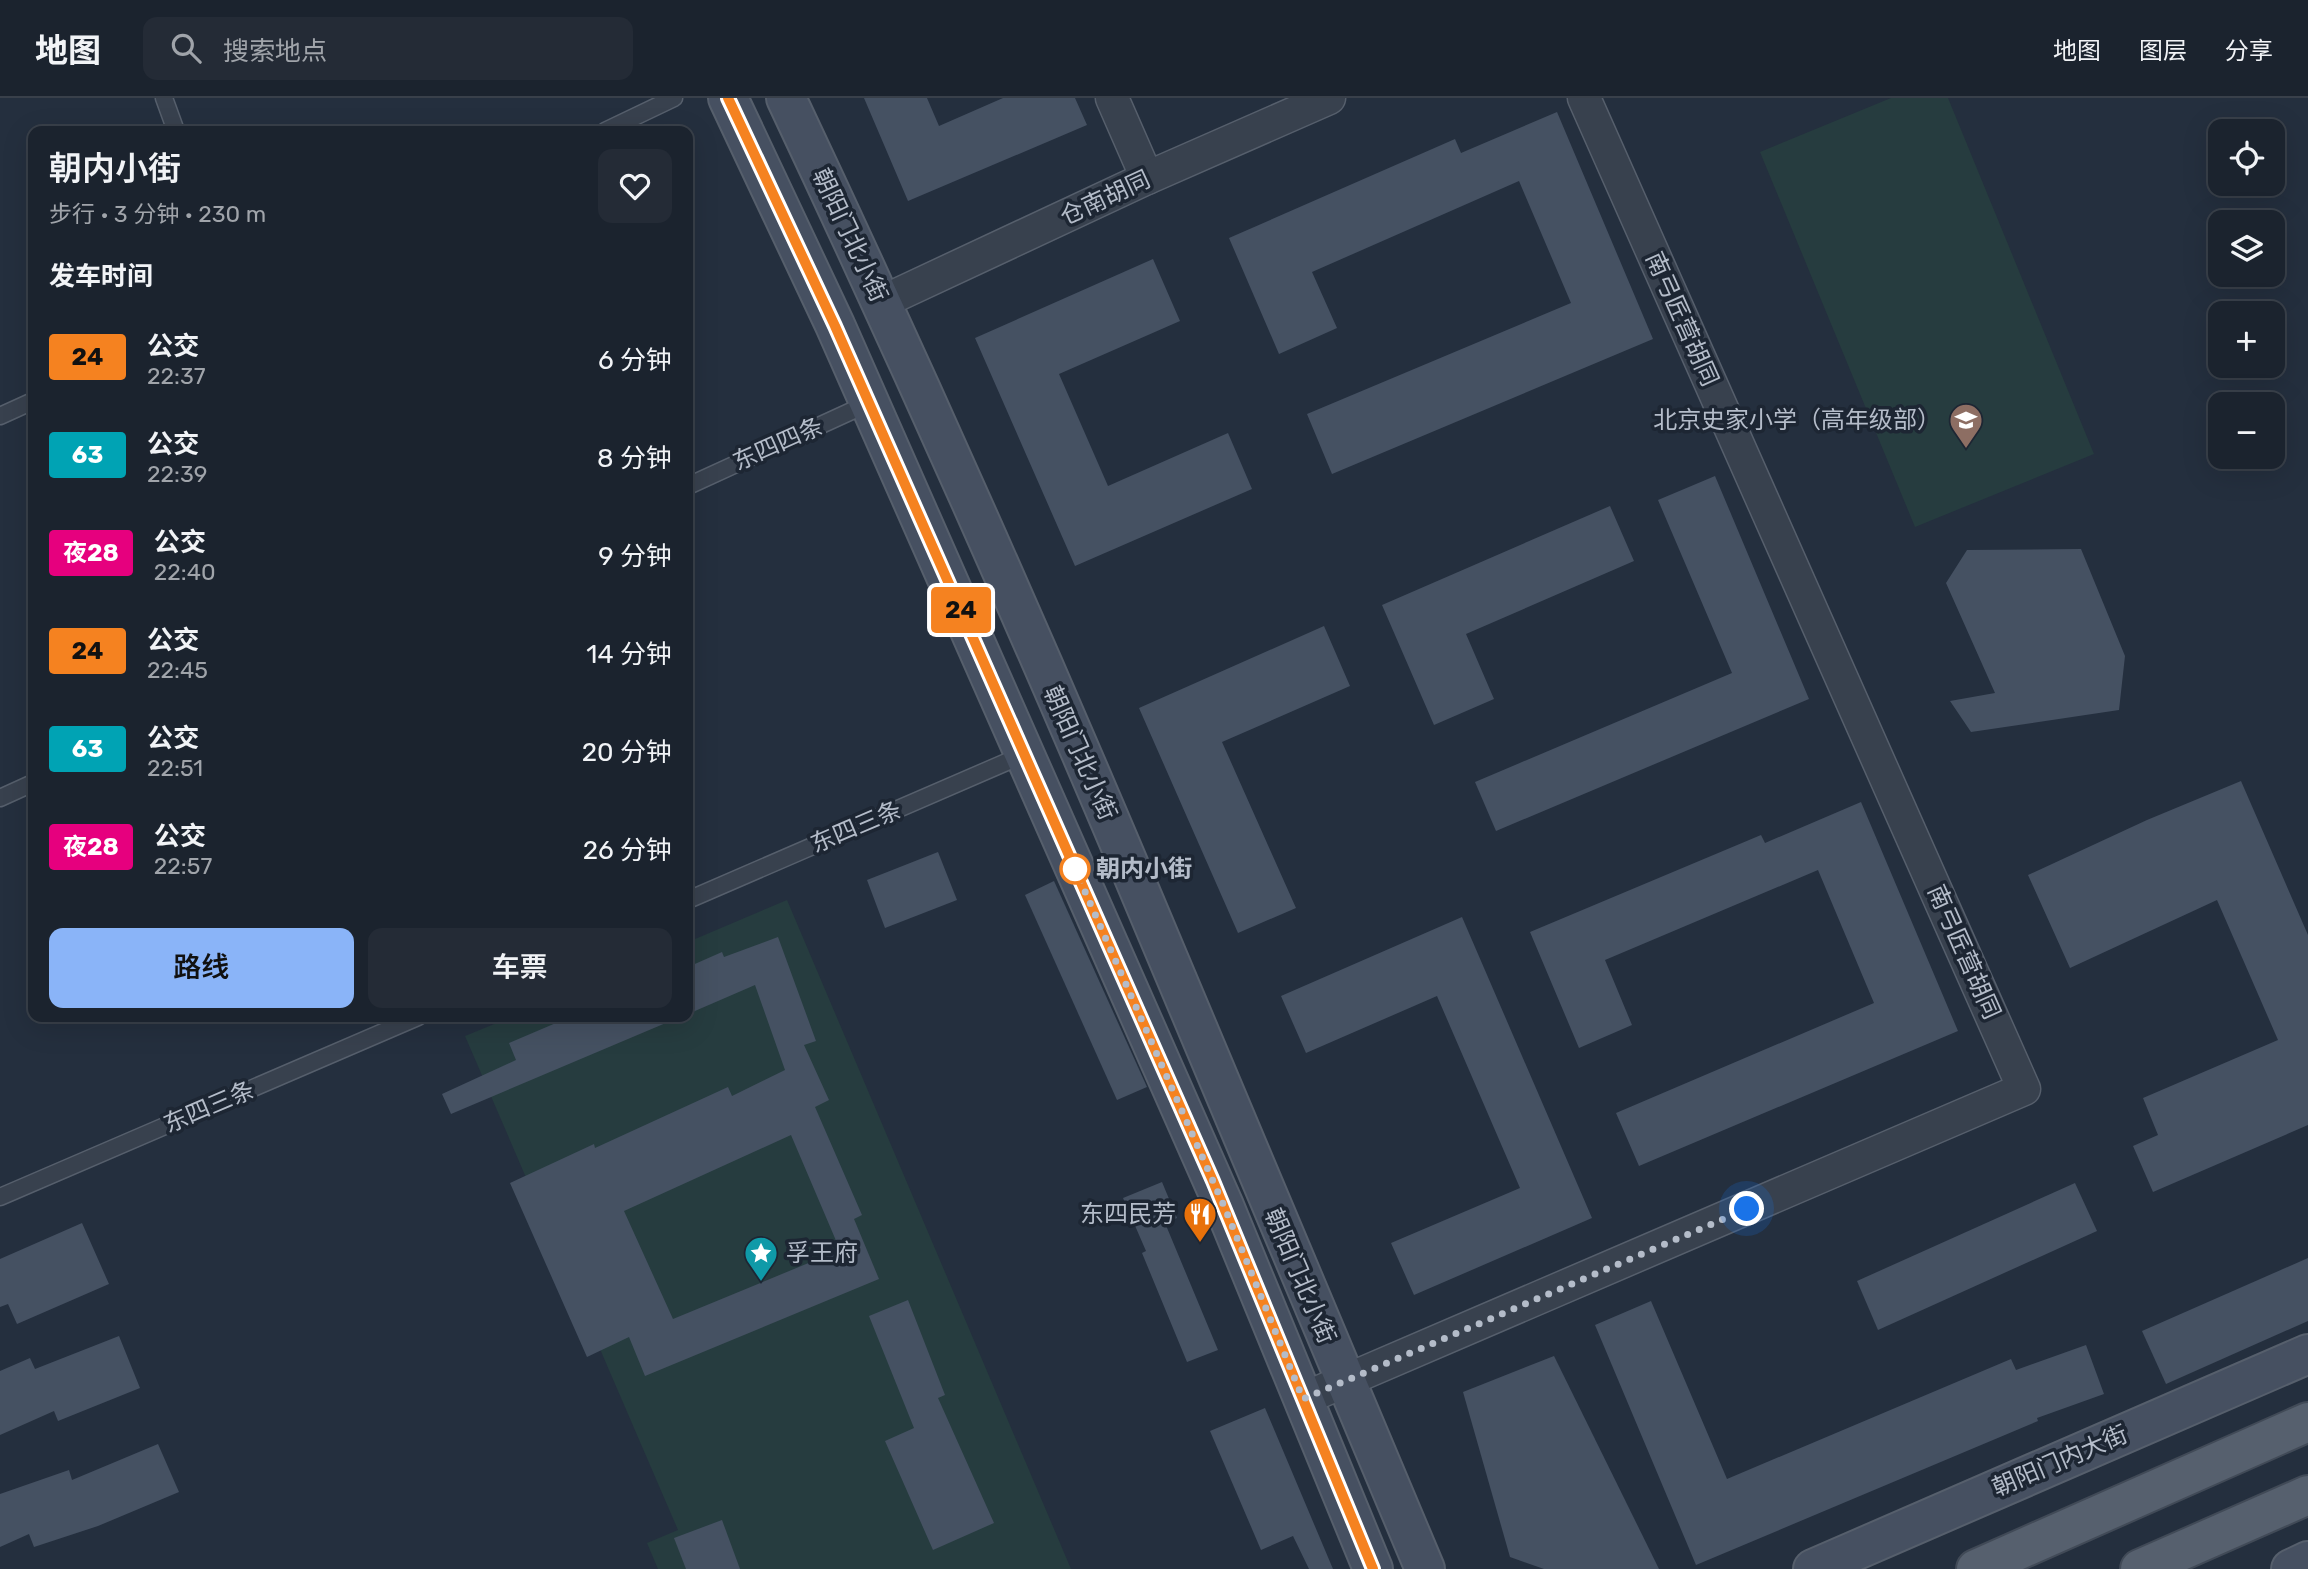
<!DOCTYPE html>
<html lang="zh">
<head>
<meta charset="utf-8">
<style>
	body { margin:0; font-family:Rubik,"Noto Sans SC",sans-serif; background:#242b36; color:#f1f3f6; height:100vh; display:flex; flex-direction:column; font-size:26px; white-space:nowrap }
	* { box-sizing:border-box; margin:0 }
	p { font-size:23px; color:#a0a4aa }
	.icon { flex:none; width:38px; height:38px; fill:none; stroke:currentColor; stroke-width:2; stroke-linecap:round; stroke-linejoin:round }
	.map { position:relative; flex:1; overflow:hidden }
	.drawer { position:absolute; left:28px; top:28px; width:665px; height:896px; display:flex; flex-direction:column; background:#1b232e; border-radius:14px; box-shadow:0 7px 28px #0002,0 0 0 2px #39404a }
	.drawer>* { flex:none }
	.badge { padding:0 14px; border-radius:5px; font-size:24px; line-height:46px }
	.buttons { position:absolute; left:2208px; top:21px; display:grid; gap:14px }
	.buttons a { display:grid; place-items:center; width:77px; height:77px; border-radius:14px; background:#1b232e; box-shadow:0 7px 28px #0002,0 0 0 2px #39404a; font-size:35px }
	.you { position:absolute; width:35px; height:35px; margin:-18px; border:5px solid #fff; border-radius:50%; background:#1a73e8; box-shadow:0 0 0 10px #1a73e833 }
	.map>.badge { position:absolute; translate:-50% -50%; box-shadow:0 0 0 4px #fff }
	h2 { padding:0 21px; font-size:26px; line-height:63px }
	.round { display:grid; place-items:center; flex:none; width:74px; height:74px; border-radius:14px; background:#242b36 }
	.summary { display:flex; align-items:center; justify-content:space-between; height:119px; padding:0 21px }
	h1 { font-size:33px; font-weight:600; line-height:52px }
	.action { display:flex; gap:14px; margin-top:auto; padding:14px 21px }
	.action a { flex:1; height:80px; border-radius:14px; background:#8ab4f8; color:#111; font-size:28px; font-weight:600; line-height:80px; text-align:center }
	.action a+a { background:#242b36; color:#f1f3f6 }
	ul { padding:0; list-style:none }
	li { display:flex; align-items:center; gap:21px; height:98px; padding:0 21px }
	li div { flex:1 }
	li b { display:block; font-size:26px }
	li em { font-style:normal }
	li .badge { min-width:77px; font-weight:700; text-align:center }
	header { display:flex; align-items:center; gap:42px; box-sizing:border-box; height:98px; padding:0 35px; background:#1b232e; border-bottom:2px solid #39404a }
	header strong { font-size:33px }
	nav { display:flex; gap:38px; margin-inline-start:auto; font-size:24px }
	.search { width:490px; height:63px; background:#242b36; display:flex; align-items:center; gap:18px; box-sizing:border-box; padding:0 24px; border-radius:14px; color:#a0a4aa; font-size:26px }
	.map>svg:first-child { display:block }
	.green { fill:#263c3f }
	.building { fill:#455162; fill-rule:evenodd }
	.lines { fill:none; stroke-linecap:round; stroke-linejoin:round }
	.lane-casing { stroke:#565f6c; stroke-width:19 }
	.street-casing { stroke:#565f6c; stroke-width:35 }
	.secondary-casing { stroke:#565f6c; stroke-width:42 }
	.primary-casing { stroke:#414a57; stroke-width:42 }
	.lane { stroke:#38414e; stroke-width:16 }
	.street { stroke:#38414e; stroke-width:32 }
	.secondary { stroke:#465061; stroke-width:38 }
	.primary { stroke:#56606e; stroke-width:38 }
	.line-casing { stroke:#fff; stroke-width:16 }
	.line { stroke:#f58220; stroke-width:10 }
	.walk { stroke:#b4bcc9; stroke-width:7; stroke-dasharray:0 12.6 }
	.stop-dot { fill:#fff; stroke:#f58220; stroke-width:3.5 }
	.labels { text-anchor:middle; dominant-baseline:central; stroke-width:7; stroke-linejoin:round; paint-order:stroke }
	.street-label { font-size:24px; fill:#b4bcc9; stroke:#1d2633 }
	.poi-label { font-size:24px; fill:#b4bcc9; stroke:#1d2633; text-anchor:end }
	.stop-label { font-size:24px; font-weight:bold; fill:#b4bcc9; stroke:#1d2633; text-anchor:start }
</style>
</head>
<body>
<header>
<strong>地图</strong>
<div class="search"><svg class="icon" aria-label="search" viewBox="0 0 24 24"><circle cx="10" cy="10" r="6"/><path d="M15 15l6 6"/></svg>搜索地点</div>
<nav><a>地图</a><a>图层</a><a>分享</a></nav>
</header>
<div class="map">
<svg width="2308" height="1471" viewBox="0 0 2308 1471">
	<rect width="100%" height="100%" fill="#242f3e"/>
	<g class="green">
		<polygon points="1891,0 1948,0 2094,356 1915,429 1760,54"/>
		<polygon points="787,802 1071,1471 658,1471 647,1445 678,1432 465,938 511,919 688,919 688,844"/>
	</g>
	<g class="building">
		<polygon points="864,0 927,0 939,28 1003,0 1075,0 1087,27 908,103"/>
		<polygon points="1557,14 1653,241 1332,376 1307,316 1571,205 1519,83 1312,174 1337,230 1279,256 1229,140 1455,41 1461,55"/>
		<polygon points="1153,161 1180,223 1059,276 1108,388 1228,335 1252,391 1075,468 975,240"/>
		<polygon points="1715,378 1809,601 1496,733 1475,684 1732,575 1658,402"/>
		<polygon points="1610,408 1634,463 1466,536 1494,601 1434,627 1382,507"/>
		<polygon points="2081,451 2125,558 2119,612 1971,634 1950,603 1995,595 1946,485 1967,452"/>
		<polygon points="1324,528 1350,588 1222,644 1296,810 1238,835 1139,610"/>
		<polygon points="2241,683 2308,837 2308,1027 2153,1094 2133,1048 2158,1037 2143,1000 2278,942 2217,802 2070,870 2028,777 2147,722"/>
		<polygon points="1861,704 1958,933 1639,1068 1616,1015 1874,905 1818,772 1605,862 1632,927 1579,950 1530,834 1761,737 1765,745"/>
		<polygon points="938,754 957,802 885,830 867,782"/>
		<polygon points="1054,783 1147,989 1117,1002 1025,797"/>
		<polygon points="1462,819 1592,1120 1414,1197 1391,1145 1520,1090 1437,898 1306,955 1281,898"/>
		<path d="M778 839 816 943 804 947 829 1002 815 1009 862 1117 854 1121 879 1181 645 1278 629 1239 587 1259 510 1085 594 1046 595 1050 728 989 732 998 785 972 755 887 688 916V869L722 854 724 859ZM791 1037 840 1152 673 1221 624 1113Z"/>
		<polygon points="570,919 680,919 451,1016 442,996 516,962 509,945"/>
		<polygon points="1162,1084 1177,1120 1165,1125 1218,1252 1187,1264 1142,1155 1146,1153 1123,1100"/>
		<polygon points="2075,1085 2097,1133 1878,1232 1857,1183"/>
		<polygon points="82,1125 109,1186 17,1226 8,1206 0,1209 0,1161"/>
		<polygon points="2308,1160 2308,1223 2166,1286 2142,1233"/>
		<polygon points="908,1202 945,1297 938,1300 994,1425 933,1452 885,1343 914,1330 869,1218"/>
		<polygon points="1651,1203 1727,1381 2011,1261 2016,1272 2086,1247 2104,1296 2037,1320 2038,1323 1696,1467 1595,1227"/>
		<polygon points="119,1238 140,1290 58,1323 54,1313 0,1337 0,1273 30,1260 35,1271"/>
		<polygon points="1554,1258 1659,1471 1544,1471 1510,1459 1463,1294"/>
		<polygon points="1265,1310 1333,1471 1309,1471 1293,1438 1261,1452 1210,1333"/>
		<polygon points="158,1346 179,1394 98,1428 34,1449 29,1436 0,1449 0,1396 69,1372 72,1382"/>
		<polygon points="722,1422 740,1471 686,1471 674,1440"/>
	</g>
	<g class="lines">
		<defs>
			<g id="lane">
				<polyline points="164,0 176,33"/>
				<polyline points="605,33 674,0"/>
				<polyline points="0,318 33,303"/>
				<polyline points="688,388 869,305"/>
				<polyline points="0,700 33,685"/>
				<polyline points="688,802 1025,656"/>
				<polyline points="0,1099 418,919"/>
			</g>
			<g id="street">
				<polyline points="1112,0 1147,80"/>
				<polyline points="882,204 1147,80 1329,0"/>
				<polyline points="1303,1301 2024,991 1584,0"/>
			</g>
			<g id="secondary">
				<polyline points="728,0 835,227 1224,1108 1373,1471"/>
				<path d="M786 0C904 250 1017 503 1125 758 1226 995 1323 1234 1425 1471"/>
				<polyline points="1813,1471 2308,1256"/>
				<polyline points="2291,1471 2308,1463"/>
			</g>
			<g id="primary">
				<polyline points="1976,1471 2308,1324"/>
				<polyline points="2140,1471 2308,1397"/>
			</g>
		</defs>
		<use href="#lane" class="lane-casing"/>
		<use href="#street" class="street-casing"/>
		<use href="#secondary" class="secondary-casing"/>
		<use href="#primary" class="primary-casing"/>
		<use href="#lane" class="lane"/>
		<use href="#street" class="street"/>
		<use href="#secondary" class="secondary"/>
		<use href="#primary" class="primary"/>
	</g>
	<g class="lines">
		<defs>
			<polyline id="line" points="728,0 835,228 1213,1083 1373,1471"/>
		</defs>
		<use href="#line" class="line-casing"/>
		<use href="#line" class="line"/>
		<polyline class="walk" points="1075,771 1224,1108 1303,1301 1747,1111"/>
	</g>
	<defs>
		<symbol id="school-pin" viewBox="-11 -11 22 30"><path d="M0 17L-7.5 6A9.5 9.5 0 1 1 7.5 6Z" fill="#8d6e63" stroke="#1d2633"/><path d="M0-5L7-2L0 1L-7-2ZM-4 1L0 2.5L4 1V4Q0 6-4 4Z" fill="#fff"/></symbol>
		<symbol id="restaurant-pin" viewBox="-11 -11 22 30"><path d="M0 17L-7.5 6A9.5 9.5 0 1 1 7.5 6Z" fill="#e8710a" stroke="#1d2633"/><path d="M-5-6h1v4h1v-4h1v4h1v-4h1v5L-1.5 .5V6h-2V.5L-5-1ZM5-6V6H3V1.5H1.5Q1.5-4 5-6Z" fill="#fff"/></symbol>
		<symbol id="sight-pin" viewBox="-11 -11 22 30"><path d="M0 17L-7.5 6A9.5 9.5 0 1 1 7.5 6Z" fill="#0f9aa8" stroke="#1d2633"/><path d="M0-6L1.8-2.2L6-1.7L2.9 1.2L3.7 5.4L0 3.3L-3.7 5.4L-2.9 1.2L-6-1.7L-1.8-2.2Z" fill="#fff"/></symbol>
	</defs>
	<g fill-rule="evenodd">
		<use href="#school-pin" x="1947" y="303" width="38" height="52"/>
		<use href="#restaurant-pin" x="1181" y="1097" width="38" height="52"/>
		<use href="#sight-pin" x="742" y="1136" width="38" height="52"/>
	</g>
	<circle class="stop-dot" cx="1075" cy="771" r="14"/>
	<g class="labels">
		<g class="street-label">
			<text transform="translate(1105 100) rotate(-25)">仓南胡同</text>
			<text transform="translate(850 137) rotate(65)">朝阳门北小街</text>
			<text transform="translate(1682 221) rotate(66)">南弓匠营胡同</text>
			<text transform="translate(778 346) rotate(-24)">东四四条</text>
			<text transform="translate(1080 655) rotate(66)">朝阳门北小街</text>
			<text transform="translate(856 729) rotate(-23)">东四三条</text>
			<text transform="translate(1964 854) rotate(66)">南弓匠营胡同</text>
			<text transform="translate(209 1009) rotate(-23)">东四三条</text>
			<text transform="translate(1300 1178) rotate(67)">朝阳门北小街</text>
			<text transform="translate(2060 1363) rotate(-23)">朝阳门内大街</text>
		</g>
		<g class="poi-label">
			<text x="1941" y="322">北京史家小学（高年级部）</text>
			<text x="1176" y="1116">东四民芳</text>
			<text x="786" y="1155" text-anchor="start">孚王府</text>
		</g>
		<g class="stop-label">
			<text x="1096" y="771">朝内小街</text>
		</g>
	</g>
</svg>
<div class="buttons">
<a><svg class="icon" aria-label="locate" viewBox="0 0 24 24"><circle cx="12" cy="12" r="6"/><path d="M12 2v4M12 18v4M2 12h4M18 12h4"/></svg></a>
<a><svg class="icon" aria-label="layers" viewBox="0 0 24 24"><path d="M12 4l9 5-9 5-9-5zM3 14l9 5 9-5"/></svg></a>
<a>+</a>
<a>−</a>
</div>
<div class="you" style="left:1747px;top:1111px"></div>
<b class="badge" style="left:961px;top:512px;background:#f58220;color:#111">24</b>
<section class="drawer">
<div class="summary"><div><h1>朝内小街</h1><p>步行 · 3 分钟 · 230 m</p></div><a class="round"><svg class="icon" aria-label="heart" viewBox="0 0 24 24"><path d="M12 20l-8-8c-3-5 5-10 8-4 3-6 11-1 8 4z"/></svg></a></div>
<h2>发车时间</h2>
<ul>
<li><span class="badge" style="background:#f58220;color:#111">24</span><div><b>公交</b><p>22:37</p></div><em>6 分钟</em></li>
<li><span class="badge" style="background:#00a3b4;color:#fff">63</span><div><b>公交</b><p>22:39</p></div><em>8 分钟</em></li>
<li><span class="badge" style="background:#e6007e;color:#fff">夜28</span><div><b>公交</b><p>22:40</p></div><em>9 分钟</em></li>
<li><span class="badge" style="background:#f58220;color:#111">24</span><div><b>公交</b><p>22:45</p></div><em>14 分钟</em></li>
<li><span class="badge" style="background:#00a3b4;color:#fff">63</span><div><b>公交</b><p>22:51</p></div><em>20 分钟</em></li>
<li><span class="badge" style="background:#e6007e;color:#fff">夜28</span><div><b>公交</b><p>22:57</p></div><em>26 分钟</em></li>
</ul>
<div class="action"><a>路线</a><a>车票</a></div>
</section>
</div>
</body>
</html>
